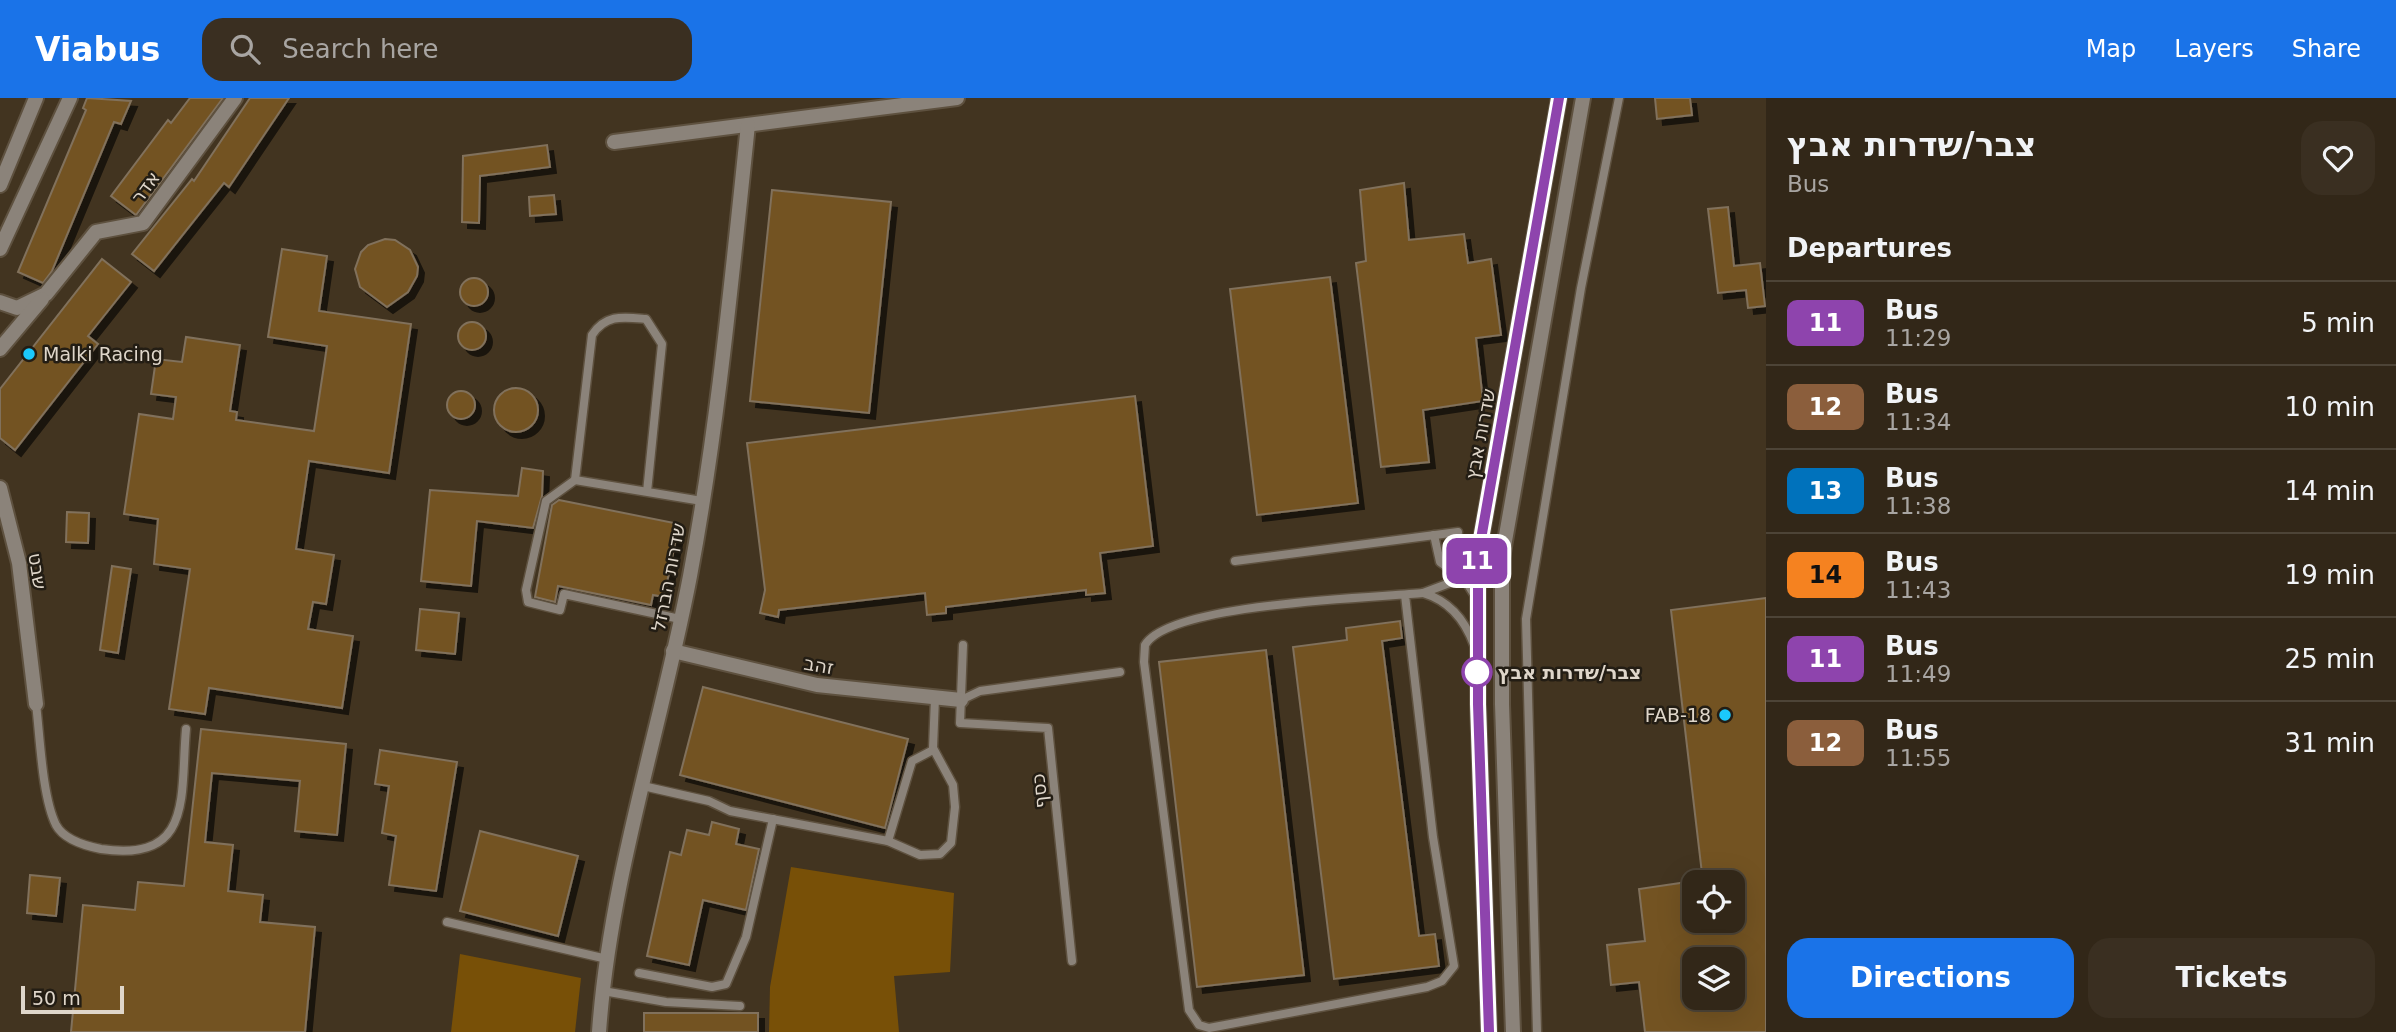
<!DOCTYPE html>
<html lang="en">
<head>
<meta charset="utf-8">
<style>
	body { margin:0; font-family:"DejaVu Sans","Noto Sans Hebrew",sans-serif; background:#3a2f21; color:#f1f3f6; height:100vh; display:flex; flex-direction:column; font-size:26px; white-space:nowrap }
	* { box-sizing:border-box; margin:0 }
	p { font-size:23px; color:#a8a5a2 }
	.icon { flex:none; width:38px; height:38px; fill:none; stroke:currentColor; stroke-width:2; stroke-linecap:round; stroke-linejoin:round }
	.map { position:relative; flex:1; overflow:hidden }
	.details { display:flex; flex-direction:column; background:#322718; width:630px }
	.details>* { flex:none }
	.badge { padding:0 14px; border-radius:10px; font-size:24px; line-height:46px }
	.fabs { position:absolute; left:1682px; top:772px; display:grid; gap:14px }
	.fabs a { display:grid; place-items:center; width:63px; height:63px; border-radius:14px; background:#322718; box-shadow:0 7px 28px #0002,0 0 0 2px #4d4437; font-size:35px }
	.scale { position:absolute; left:21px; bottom:18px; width:103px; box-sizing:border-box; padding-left:7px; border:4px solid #dfd6ca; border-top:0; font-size:19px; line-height:24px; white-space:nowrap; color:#dfd6ca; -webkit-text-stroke:5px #231d14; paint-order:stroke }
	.map>.badge { position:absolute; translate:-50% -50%; box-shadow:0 0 0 4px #fff }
	h2 { padding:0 21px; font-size:26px; line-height:63px }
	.round { display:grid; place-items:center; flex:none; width:74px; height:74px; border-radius:21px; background:#3a2f21 }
	.overview { display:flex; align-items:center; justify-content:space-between; height:119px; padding:0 21px }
	h1 { font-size:33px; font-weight:700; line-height:52px }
	.cta { display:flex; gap:14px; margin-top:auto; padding:14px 21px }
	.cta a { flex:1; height:80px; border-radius:21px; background:#1a73e8; color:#fff; font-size:28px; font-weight:700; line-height:80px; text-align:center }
	.cta a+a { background:#3a2f21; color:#f1f3f6 }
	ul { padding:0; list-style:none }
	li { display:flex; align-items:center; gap:21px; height:84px; padding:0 21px; border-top:2px solid #4d4437 }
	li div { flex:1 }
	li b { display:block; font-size:26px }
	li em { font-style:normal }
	li .badge { min-width:77px; font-weight:700; text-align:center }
	header { display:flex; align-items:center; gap:42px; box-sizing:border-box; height:98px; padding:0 35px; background:#1a73e8; color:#fff }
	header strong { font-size:33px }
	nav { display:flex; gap:38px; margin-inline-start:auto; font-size:24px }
	.search { width:490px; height:63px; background:#3a2f21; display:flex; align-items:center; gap:18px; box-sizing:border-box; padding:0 24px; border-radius:21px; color:#a8a5a2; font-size:26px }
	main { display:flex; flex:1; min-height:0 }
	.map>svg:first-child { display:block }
	.green { fill:#785007 }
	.building { fill:#735324; stroke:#81715b; stroke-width:2; fill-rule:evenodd; filter:url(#shadow) }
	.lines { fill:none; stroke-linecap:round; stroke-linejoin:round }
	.service-casing { stroke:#5e513f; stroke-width:11 }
	.minor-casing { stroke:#5e513f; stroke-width:18 }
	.tertiary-casing { stroke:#5e513f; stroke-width:18 }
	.service { stroke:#8b837a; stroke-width:8 }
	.minor { stroke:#8b837a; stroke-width:14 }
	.tertiary { stroke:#8b837a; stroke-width:14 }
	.line-casing { stroke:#fff; stroke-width:16 }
	.line { stroke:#8e44ad; stroke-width:10 }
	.poi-dot { fill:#1bc9fc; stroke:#231d14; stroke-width:2.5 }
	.stop-dot { fill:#fff; stroke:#8e44ad; stroke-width:3.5 }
	.labels { text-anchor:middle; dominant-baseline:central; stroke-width:5; stroke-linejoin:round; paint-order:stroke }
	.street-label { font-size:19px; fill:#dfd6ca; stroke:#231d14 }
	.poi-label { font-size:19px; fill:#dfd6ca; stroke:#231d14; text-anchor:start }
	.stop-label { font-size:19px; font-weight:bold; fill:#dfd6ca; stroke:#231d14; text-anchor:start }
</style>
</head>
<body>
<header>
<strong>Viabus</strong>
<div class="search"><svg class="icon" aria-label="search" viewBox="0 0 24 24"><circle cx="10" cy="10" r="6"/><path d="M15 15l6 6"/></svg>Search here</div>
<nav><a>Map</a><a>Layers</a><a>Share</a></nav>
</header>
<main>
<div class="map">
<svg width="1766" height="934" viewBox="0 0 1766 934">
	<defs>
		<filter id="shadow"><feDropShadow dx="6" dy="6" stdDeviation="0" flood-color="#0009"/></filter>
	</defs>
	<rect width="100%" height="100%" fill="#423420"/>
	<g class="green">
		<polygon points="791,769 954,795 950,874 894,878 899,934 769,934 770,889"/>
		<polygon points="460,856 581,880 575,934 451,934"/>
	</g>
	<g class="building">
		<polygon points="87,0 131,3 121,26 114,24 52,173 43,185 18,174 86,12 83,10"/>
		<polygon points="190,0 223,0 136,117 111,98 168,22 171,25"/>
		<polygon points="250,0 289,0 229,89 224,85 154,173 132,156 192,81 194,83"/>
		<polygon points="1655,0 1690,0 1692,17 1657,21"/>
		<polygon points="547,47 550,69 480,78 479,125 462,124 463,58"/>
		<polygon points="1404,85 1409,142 1464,136 1468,165 1491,161 1501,237 1476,240 1483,303 1423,312 1429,364 1381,369 1356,165 1366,163 1360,92"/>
		<polygon points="772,92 891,104 869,315 750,303"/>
		<polygon points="554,97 556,116 530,118 529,99"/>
		<polygon points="1728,109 1734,168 1760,165 1765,208 1748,210 1746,192 1718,195 1708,111"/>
		<polygon points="385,141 395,142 410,152 418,169 417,178 408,194 387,209 360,189 355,171 361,154 368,147"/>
		<polygon points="282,151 327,158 319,213 411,226 389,375 309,363 296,451 334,457 326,506 313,504 308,531 353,538 342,610 209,590 205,616 169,611 190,471 154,466 158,421 124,416 139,316 173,321 176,299 151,296 156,261 182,264 186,239 240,247 230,313 237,314 236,322 314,333 327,248 268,239"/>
		<polygon points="102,161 131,184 88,238 98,246 15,352 0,340 0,291"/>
		<polygon points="1330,179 1358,405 1257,417 1230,191"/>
		<circle cx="474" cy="194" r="14"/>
		<circle cx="472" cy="238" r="14"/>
		<circle cx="516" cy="312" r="22"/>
		<circle cx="461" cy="307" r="14"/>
		<polygon points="1135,298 1153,448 1100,455 1105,495 1086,497 1086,492 946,509 946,515 927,517 925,495 779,512 778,519 760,515 765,492 747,345"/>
		<polygon points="522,370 543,373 542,398 533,430 477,423 471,488 421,483 430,392 518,398"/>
		<polygon points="559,402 679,426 664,499 653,497 651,507 558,488 555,504 535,499 552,407"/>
		<polygon points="67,414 89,415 88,445 66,444"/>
		<polygon points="112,468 131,471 118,555 100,552"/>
		<path d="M1766 500V934H1645L1639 884 1611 887 1607 847 1645 843 1639 791 1694 783V822H1732V784H1703L1671 512ZM1694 861H1732V900H1694Z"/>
		<polygon points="420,511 459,515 455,556 416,552"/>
		<polygon points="1400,523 1402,540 1382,543 1419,838 1435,836 1439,868 1334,881 1293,549 1347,542 1346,530"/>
		<polygon points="1266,552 1304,877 1197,889 1159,564"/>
		<polygon points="703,589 908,641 885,730 680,677"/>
		<polygon points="201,631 346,646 337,737 295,733 300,683 212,675 205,744 233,747 228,793 263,797 260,824 315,829 305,934 71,934 83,807 135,812 138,784 184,788"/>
		<polygon points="380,652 457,664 436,793 389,787 396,738 382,735 389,688 375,686"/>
		<polygon points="712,724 739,731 736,746 759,751 746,812 703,802 689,867 647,858 670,754 681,757 687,732 709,737"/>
		<polygon points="480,733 578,758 558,838 460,813"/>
		<polygon points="30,777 60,780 56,818 27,815"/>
		<rect x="644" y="915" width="114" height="19"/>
	</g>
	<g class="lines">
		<defs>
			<g id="service">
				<polyline points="575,382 546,403 526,492 528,504 560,512 564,496 680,521"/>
				<path d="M647 394 662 246 646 221C623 219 606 216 592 237L575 382 702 403"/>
				<polyline points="1434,437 1440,464 1465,482 1475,498"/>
				<polyline points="1235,463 1458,434"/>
				<path d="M1405 497 1433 739 1454 868 1442 883 1427 889 1209 930 1199 927 1189 912 1144 564 1145 547C1170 505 1372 500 1423 495"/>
				<polyline points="963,547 960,625 1048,630 1072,863"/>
				<path d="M1474 547C1465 522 1450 503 1423 495L1455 483 1476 461"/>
				<polyline points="961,602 980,593 1120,574"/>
				<path d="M36 606C40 638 42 699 56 727 64 742 86 748 101 751 194 765 180 697 186 631"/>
				<polyline points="643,688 709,703 730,713 888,743 920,757 940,756 951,745 955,709 953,687 933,650 935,600"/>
				<polyline points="888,743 912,663 933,652"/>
				<polyline points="447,824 607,861"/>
				<polyline points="639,875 712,889 726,886 746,839 773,721"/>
				<polyline points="603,893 666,904 740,908"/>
				<polyline points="1537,934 1526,521 1581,190 1619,0"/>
			</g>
			<g id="minor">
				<polyline points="614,44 957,0"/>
				<polyline points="0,204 17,210 46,196 96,134 143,125 235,0"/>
				<polyline points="0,251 42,201"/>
				<polyline points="0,390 19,465 36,606"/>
				<polyline points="673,553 817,587 961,602"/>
				<path d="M599 934C610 779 661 630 690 478 718 329 732 177 748 27"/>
			</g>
			<g id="tertiary">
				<polyline points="0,87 36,0"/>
				<polyline points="0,151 70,0"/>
				<polyline points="1489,934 1478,606 1478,458 1559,0"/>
				<polyline points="1513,934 1502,606 1502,460 1583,0"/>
			</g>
		</defs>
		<use href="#service" class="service-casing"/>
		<use href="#minor" class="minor-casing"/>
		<use href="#tertiary" class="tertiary-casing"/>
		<use href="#service" class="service"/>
		<use href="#minor" class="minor"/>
		<use href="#tertiary" class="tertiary"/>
	</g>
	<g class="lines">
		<defs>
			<polyline id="line" points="1489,934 1478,606 1478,458 1559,0"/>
		</defs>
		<use href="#line" class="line-casing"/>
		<use href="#line" class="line"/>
	</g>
	<g class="poi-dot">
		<circle cx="29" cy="256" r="7"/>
		<circle cx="1725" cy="617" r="7"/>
	</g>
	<circle class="stop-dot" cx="1477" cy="574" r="14"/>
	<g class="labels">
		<g class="street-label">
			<text transform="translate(145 89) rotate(-54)">אדר</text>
			<text transform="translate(1480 336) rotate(-79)">שדרות אבץ</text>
			<text transform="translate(38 473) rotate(81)">שבט</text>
			<text transform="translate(668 479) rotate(-79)">שדרות הברזל</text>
			<text transform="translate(819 567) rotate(10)">זהב</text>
			<text transform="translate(1039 693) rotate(-96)">כסף</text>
		</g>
		<g class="poi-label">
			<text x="43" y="256">Malki Racing</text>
			<text x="1711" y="617" text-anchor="end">FAB-18</text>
		</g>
		<g class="stop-label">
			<text x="1498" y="574">צבר/שדרות אבץ</text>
		</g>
	</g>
</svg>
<div class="fabs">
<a><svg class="icon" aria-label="locate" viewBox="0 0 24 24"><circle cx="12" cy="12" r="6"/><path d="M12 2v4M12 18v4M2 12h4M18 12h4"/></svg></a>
<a><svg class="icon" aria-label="layers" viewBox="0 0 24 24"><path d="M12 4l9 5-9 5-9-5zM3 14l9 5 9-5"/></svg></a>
</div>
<div class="scale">50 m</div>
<b class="badge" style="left:1477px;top:463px;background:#8e44ad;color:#fff">11</b>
</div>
<section class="details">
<div class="overview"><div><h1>צבר/שדרות אבץ</h1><p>Bus</p></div><a class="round"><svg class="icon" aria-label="heart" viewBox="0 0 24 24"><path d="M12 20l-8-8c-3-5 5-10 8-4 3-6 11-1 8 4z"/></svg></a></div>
<h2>Departures</h2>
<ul>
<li><span class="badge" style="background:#8e44ad;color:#fff">11</span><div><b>Bus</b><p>11:29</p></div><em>5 min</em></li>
<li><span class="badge" style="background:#8b5e3c;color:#fff">12</span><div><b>Bus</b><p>11:34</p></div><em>10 min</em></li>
<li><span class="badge" style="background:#0072bc;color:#fff">13</span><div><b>Bus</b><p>11:38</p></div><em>14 min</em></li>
<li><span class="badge" style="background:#f58220;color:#111">14</span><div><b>Bus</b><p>11:43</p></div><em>19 min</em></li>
<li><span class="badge" style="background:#8e44ad;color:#fff">11</span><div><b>Bus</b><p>11:49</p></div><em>25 min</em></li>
<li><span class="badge" style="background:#8b5e3c;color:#fff">12</span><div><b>Bus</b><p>11:55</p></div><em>31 min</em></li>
</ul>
<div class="cta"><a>Directions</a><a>Tickets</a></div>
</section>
</main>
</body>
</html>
